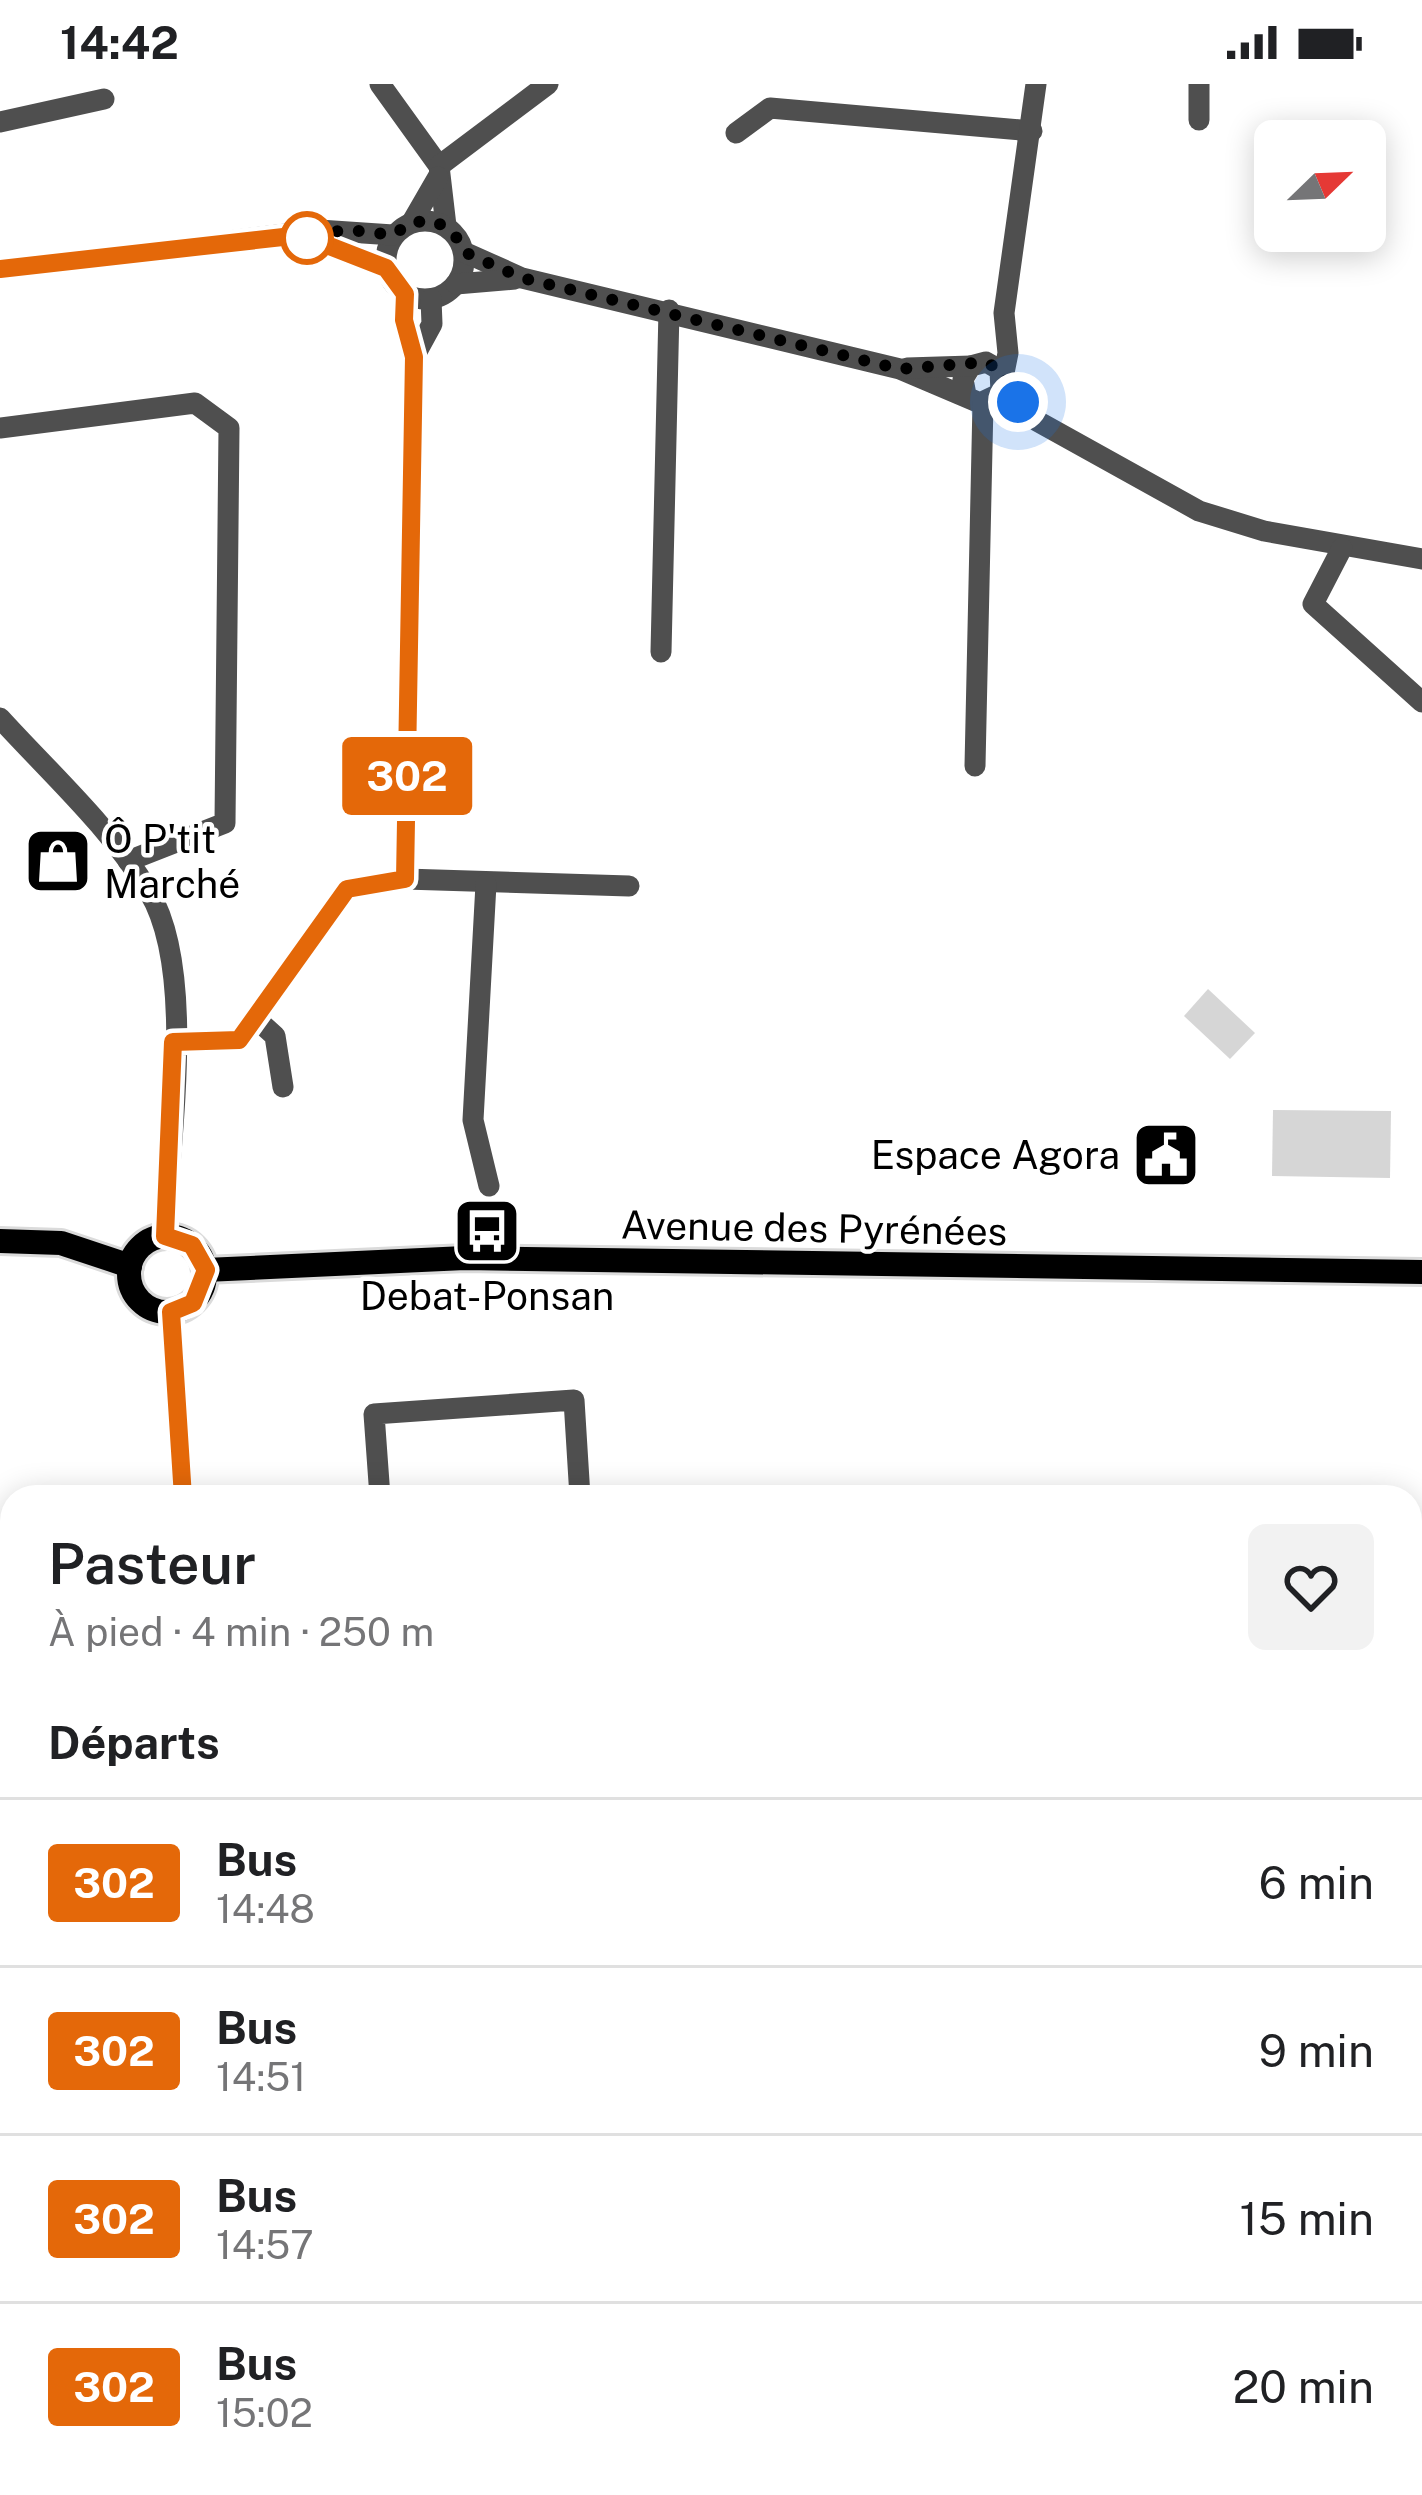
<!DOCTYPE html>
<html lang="fr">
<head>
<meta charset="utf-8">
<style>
	body { margin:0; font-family:"Public Sans",sans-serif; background:#f2f2f2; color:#202124; height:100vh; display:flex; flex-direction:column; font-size:45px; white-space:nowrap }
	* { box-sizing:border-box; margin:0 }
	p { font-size:39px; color:#757577 }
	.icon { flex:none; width:66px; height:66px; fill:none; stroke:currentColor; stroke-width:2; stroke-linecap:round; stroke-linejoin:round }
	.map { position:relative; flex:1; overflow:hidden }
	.panel { position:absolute; left:0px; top:1401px; width:1422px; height:1011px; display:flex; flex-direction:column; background:#fff; border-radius:36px 36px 0 0; box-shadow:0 6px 30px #0003 }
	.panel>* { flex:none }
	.badge { padding:0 24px; border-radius:9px; font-size:42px; line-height:78px }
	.needle { width:78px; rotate:67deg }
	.controls { position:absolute; left:1254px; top:36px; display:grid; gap:24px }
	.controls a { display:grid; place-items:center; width:132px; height:132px; border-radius:18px; background:#fff; box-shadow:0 6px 30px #0003; font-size:60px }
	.you { position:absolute; width:60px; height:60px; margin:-30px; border:9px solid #fff; border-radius:50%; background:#1a73e8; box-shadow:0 0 0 18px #1a73e833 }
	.map>.badge { position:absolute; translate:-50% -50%; box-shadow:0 0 0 6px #fff }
	h2 { padding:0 48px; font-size:45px; line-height:108px }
	.round { display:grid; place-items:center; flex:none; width:126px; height:126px; border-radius:18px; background:#f2f2f2 }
	.summary { display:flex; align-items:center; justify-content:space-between; height:204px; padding:0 48px }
	h1 { font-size:57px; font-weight:600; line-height:90px }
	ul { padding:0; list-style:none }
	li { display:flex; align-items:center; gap:36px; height:168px; padding:0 48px; border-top:3px solid #e0e0e0 }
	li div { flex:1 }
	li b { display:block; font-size:45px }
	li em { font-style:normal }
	li .badge { min-width:132px; font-weight:700; text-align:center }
	.status { display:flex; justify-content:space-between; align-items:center; height:84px; padding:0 60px; background:#fff; direction:ltr }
	.status svg { height:33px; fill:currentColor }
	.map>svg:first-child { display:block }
	.green { fill:#d6d6d6 }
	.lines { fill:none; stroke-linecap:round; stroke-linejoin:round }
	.major-casing { stroke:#dbdbdb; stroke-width:30 }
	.minor { stroke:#4f4f4f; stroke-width:21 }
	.major { stroke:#000; stroke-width:24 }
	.line-casing { stroke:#fff; stroke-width:27 }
	.line { stroke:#e46809; stroke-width:18 }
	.walk { stroke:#000; stroke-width:12; stroke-dasharray:0 21.6 }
	.stop-dot { fill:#fff; stroke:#e46809; stroke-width:6 }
	.labels { text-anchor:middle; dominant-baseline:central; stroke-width:9; stroke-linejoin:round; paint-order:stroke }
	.poi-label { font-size:39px; fill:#000; stroke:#fff; text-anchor:start }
	.street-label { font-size:39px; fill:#000; stroke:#fff }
</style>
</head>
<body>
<div class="status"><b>14:42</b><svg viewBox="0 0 49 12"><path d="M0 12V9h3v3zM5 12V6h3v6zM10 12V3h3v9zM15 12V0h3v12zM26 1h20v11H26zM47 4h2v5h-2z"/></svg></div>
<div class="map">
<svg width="1422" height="2411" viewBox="0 0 1422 2411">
	<rect width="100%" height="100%" fill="#fff"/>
	<g class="green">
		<polygon points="1208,905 1255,949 1230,975 1184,932"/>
		<polygon points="1273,1026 1391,1027 1390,1094 1272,1092"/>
	</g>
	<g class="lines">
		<defs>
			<g id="major">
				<circle cx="167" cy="1190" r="38"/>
				<polyline points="0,1157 61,1159 130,1182"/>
				<polyline points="205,1186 465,1174 1422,1188"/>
			</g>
		</defs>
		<use href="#major" class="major-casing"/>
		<g class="minor">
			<polyline points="380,0 439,82 446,142"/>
			<polyline points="1199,36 1199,0"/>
			<polyline points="0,38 104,15"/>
			<polyline points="736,49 770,24 1032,47"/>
			<polyline points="439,82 548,0"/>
			<circle cx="425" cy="176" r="39"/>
			<polyline points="412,138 438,93"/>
			<polyline points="301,151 386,183"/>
			<polyline points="464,168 522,194 900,285 980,319 1001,309 1000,286 986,278 971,282 963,295 966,311"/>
			<polyline points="0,185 319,146 393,151"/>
			<polyline points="456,200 515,195"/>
			<polyline points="414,273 432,240 431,215"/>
			<polyline points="907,284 971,282"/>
			<polyline points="1003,294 1008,269 1004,229 1036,0"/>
			<polyline points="1004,302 1037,337 1199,427 1264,447 1422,475"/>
			<polyline points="0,344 195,319 229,344 225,739 128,777"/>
			<polyline points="1342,464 1313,520 1422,618"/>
			<polyline points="661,568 669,226"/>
			<path d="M0 634C50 689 111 744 149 808 197 887 169 1059 165 1152"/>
			<polyline points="975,682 983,319"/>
			<polyline points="405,795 629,802"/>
			<polyline points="486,800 473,1036 489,1102"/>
			<polyline points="255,934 275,952 283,1003"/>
			<polyline points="173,958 239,956 348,805 405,795 414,273 404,236 405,210"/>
			<polyline points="171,1229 183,1413"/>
			<polyline points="380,1413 374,1330 574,1316 580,1413"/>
			<polyline points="1410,1649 1422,1646"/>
			<polyline points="1410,1706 1422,1676"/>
			<polyline points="0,1753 12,1753"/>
			<polyline points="1410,1912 1422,1949"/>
			<polyline points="503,2400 504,2411"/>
			<polyline points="1210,2400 1211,2411"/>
			<polyline points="672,2411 674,2400"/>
		</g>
		<use href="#major" class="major"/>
	</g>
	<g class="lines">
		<defs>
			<polyline id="line" points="0,185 301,151 386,184 405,210 404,236 414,273 405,795 347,805 239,956 173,958 165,1152 192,1161 206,1186 193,1219 171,1228 183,1413"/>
		</defs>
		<use href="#line" class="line-casing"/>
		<use href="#line" class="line"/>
		<polyline class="walk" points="307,154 301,151 349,146 393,151 412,138 435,137 454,149 464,168 522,194 900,285 986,278 1000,286 1018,318"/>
	</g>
	<defs>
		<symbol id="shop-square" viewBox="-11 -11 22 22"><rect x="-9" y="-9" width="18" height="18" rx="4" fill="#000" stroke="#fff"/><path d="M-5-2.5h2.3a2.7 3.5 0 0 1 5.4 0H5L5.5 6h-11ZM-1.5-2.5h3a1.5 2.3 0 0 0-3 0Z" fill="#fff"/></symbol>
		<symbol id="civic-square" viewBox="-11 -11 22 22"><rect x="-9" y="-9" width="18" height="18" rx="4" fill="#000" stroke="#fff"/><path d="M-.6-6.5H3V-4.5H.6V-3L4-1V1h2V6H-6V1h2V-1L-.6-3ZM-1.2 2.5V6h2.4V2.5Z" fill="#fff"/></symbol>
		<symbol id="bus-square" viewBox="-11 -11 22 22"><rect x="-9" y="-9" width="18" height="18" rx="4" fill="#000" stroke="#fff"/><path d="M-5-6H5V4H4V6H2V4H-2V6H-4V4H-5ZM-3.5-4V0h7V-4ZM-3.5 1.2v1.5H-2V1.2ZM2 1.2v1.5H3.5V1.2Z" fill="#fff"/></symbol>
	</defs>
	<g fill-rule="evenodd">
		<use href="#shop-square" x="20" y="739" width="76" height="76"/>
		<use href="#civic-square" x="1128" y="1033" width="76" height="76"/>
		<use href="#bus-square" x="449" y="1109" width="76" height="76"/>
	</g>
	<circle class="stop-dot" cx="307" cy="154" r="24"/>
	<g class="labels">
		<g class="poi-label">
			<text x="104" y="755">Ô P'tit<tspan x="104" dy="45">Marché</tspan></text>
			<text x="1120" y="1071" text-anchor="end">Espace Agora</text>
			<text x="487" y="1212" text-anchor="middle">Debat-Ponsan</text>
		</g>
		<g class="street-label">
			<text transform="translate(814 1144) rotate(1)">Avenue des Pyrénées</text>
		</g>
	</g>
</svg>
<div class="controls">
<a><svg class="needle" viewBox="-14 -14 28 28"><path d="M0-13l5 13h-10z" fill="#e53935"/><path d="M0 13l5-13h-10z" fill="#757577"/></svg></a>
</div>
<div class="you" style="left:1018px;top:318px"></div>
<b class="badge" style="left:407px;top:692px;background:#e46809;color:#fff">302</b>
<section class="panel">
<div class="summary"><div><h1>Pasteur</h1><p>À pied · 4 min · 250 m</p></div><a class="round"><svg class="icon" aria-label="heart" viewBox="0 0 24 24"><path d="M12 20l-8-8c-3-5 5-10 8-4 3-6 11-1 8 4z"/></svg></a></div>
<h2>Départs</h2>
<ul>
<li><span class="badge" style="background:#e46809;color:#fff">302</span><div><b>Bus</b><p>14:48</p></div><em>6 min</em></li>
<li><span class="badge" style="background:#e46809;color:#fff">302</span><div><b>Bus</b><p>14:51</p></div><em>9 min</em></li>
<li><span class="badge" style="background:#e46809;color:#fff">302</span><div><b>Bus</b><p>14:57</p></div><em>15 min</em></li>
<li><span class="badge" style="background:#e46809;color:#fff">302</span><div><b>Bus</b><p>15:02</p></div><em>20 min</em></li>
</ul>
</section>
</div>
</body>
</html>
